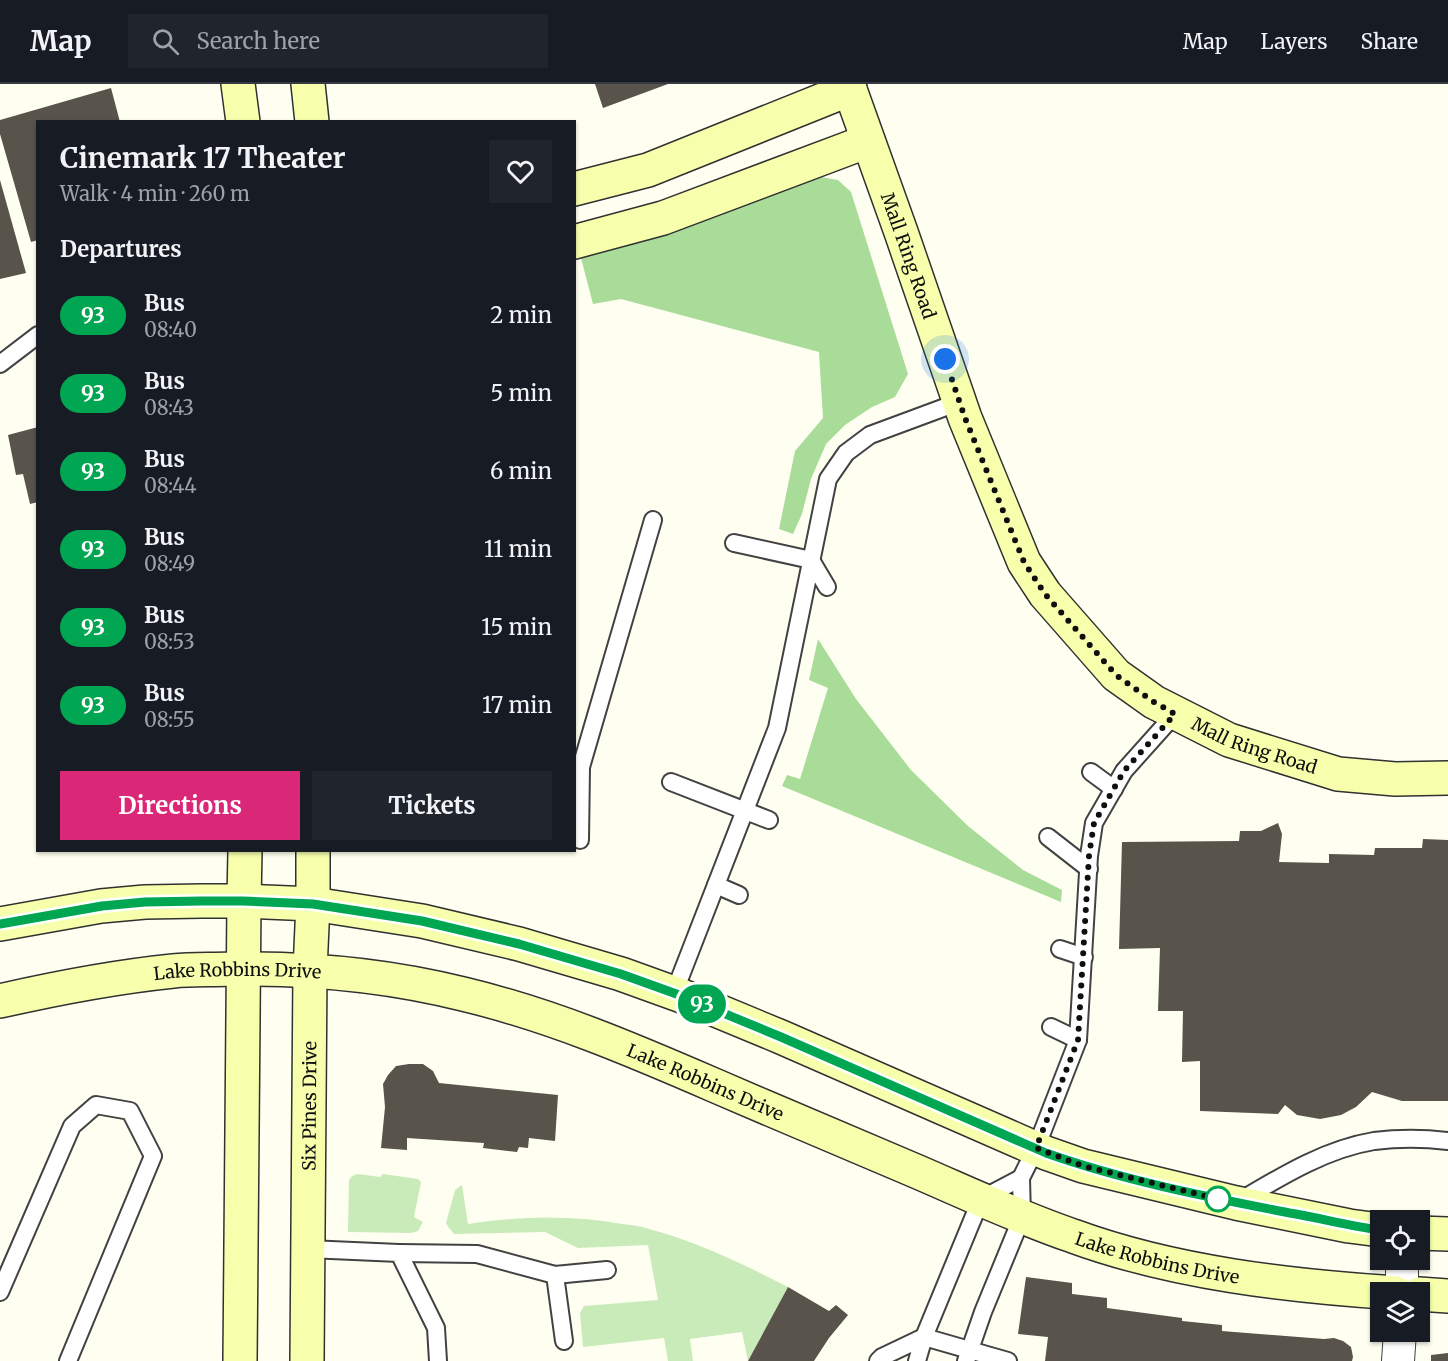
<!DOCTYPE html>
<html lang="en">
<head>
<meta charset="utf-8">
<style>
	body { margin:0; font-family:Merriweather,serif; background:#20242c; color:#f1f3f6; height:100vh; display:flex; flex-direction:column; font-size:22px; white-space:nowrap }
	* { box-sizing:border-box; margin:0 }
	p { font-size:20px; color:#9ea1a6 }
	.icon { flex:none; width:33px; height:33px; fill:none; stroke:currentColor; stroke-width:2; stroke-linecap:round; stroke-linejoin:round }
	.map { position:relative; flex:1; overflow:hidden }
	.drawer { position:absolute; left:36px; top:36px; width:540px; height:732px; display:flex; flex-direction:column; background:#171b24; border-radius:0px; box-shadow:0 2px 4px #0004 }
	.drawer>* { flex:none }
	.badge { padding:0 12px; border-radius:20px; font-size:21px; line-height:39px }
	.tools { position:absolute; left:1370px; top:1126px; display:grid; gap:12px }
	.tools a { display:grid; place-items:center; width:60px; height:60px; border-radius:0px; background:#171b24; box-shadow:0 2px 4px #0004; font-size:30px }
	.you { position:absolute; width:30px; height:30px; margin:-15px; border:4px solid #fff; border-radius:50%; background:#1a73e8; box-shadow:0 0 0 9px #1a73e833 }
	.map>.badge { position:absolute; translate:-50% -50%; box-shadow:0 0 0 3px #fff }
	h2 { padding:0 24px; font-size:22px; line-height:54px }
	.round { display:grid; place-items:center; flex:none; width:63px; height:63px; border-radius:0px; background:#20242c }
	.headline { display:flex; align-items:center; justify-content:space-between; height:102px; padding:0 24px }
	h1 { font-size:28px; font-weight:700; line-height:45px }
	.primary-button { display:flex; gap:12px; margin-top:auto; padding:12px 24px }
	.primary-button a { flex:1; height:69px; border-radius:0px; background:#db2777; color:#fff; font-size:24px; font-weight:700; line-height:69px; text-align:center }
	.primary-button a+a { background:#20242c; color:#f1f3f6 }
	ul { padding:0; list-style:none }
	li { display:flex; align-items:center; gap:18px; height:78px; padding:0 24px }
	li div { flex:1 }
	li b { display:block; font-size:22px }
	li em { font-style:normal }
	li .badge { min-width:66px; font-weight:700; text-align:center }
	header { display:flex; align-items:center; gap:36px; box-sizing:border-box; height:84px; padding:0 30px; background:#171b24; border-bottom:2px solid #363941 }
	header strong { font-size:28px }
	nav { display:flex; gap:33px; margin-inline-start:auto; font-size:21px }
	.search { width:420px; height:54px; background:#20242c; display:flex; align-items:center; gap:15px; box-sizing:border-box; padding:0 21px; border-radius:0px; color:#9ea1a6; font-size:22px }
	.map>svg:first-child { display:block }
	.green { fill:#c9ebb9 }
	.forest { fill:#a9dc98 }
	.building { fill:#58534b }
	.lines { fill:none; stroke-linecap:round; stroke-linejoin:round }
	.lane-casing { stroke:#424242; stroke-width:20 }
	.street-casing { stroke:#424242; stroke-width:34 }
	.secondary-casing { stroke:#313131; stroke-width:36 }
	.lane { stroke:#fff; stroke-width:16 }
	.street { stroke:#fff; stroke-width:32 }
	.secondary { stroke:#f7ffac; stroke-width:33 }
	.line-casing { stroke:#fff; stroke-width:14 }
	.line { stroke:#00a651; stroke-width:9 }
	.walk { stroke:#0f0f0f; stroke-width:6; stroke-dasharray:0 10.8 }
	.stop-dot { fill:#fff; stroke:#00a651; stroke-width:3 }
	.labels { text-anchor:middle; dominant-baseline:central; stroke-width:6; stroke-linejoin:round; paint-order:stroke }
	.street-label { font-size:18px; fill:#0f0f0f; stroke:#fff }
</style>
</head>
<body>
<header>
<strong>Map</strong>
<div class="search"><svg class="icon" aria-label="search" viewBox="0 0 24 24"><circle cx="10" cy="10" r="6"/><path d="M15 15l6 6"/></svg>Search here</div>
<nav><a>Map</a><a>Layers</a><a>Share</a></nav>
</header>
<div class="map">
<svg width="1448" height="1277" viewBox="0 0 1448 1277">
	<rect width="100%" height="100%" fill="#fffff1"/>
	<g class="green">
		<polygon points="358,1090 380,1093 383,1090 418,1095 421,1098 414,1133 423,1138 418,1147 411,1149 348,1148 349,1096 352,1092"/>
		<path d="M462 1101 468 1140C519 1132 571 1131 622 1140 631 1141 641 1142 649 1145 698 1158 743 1180 788 1203L748 1277 742 1248 690 1255 693 1277H668L664 1254 583 1263 580 1229 584 1222 658 1216 648 1161 578 1164 545 1148 454 1150 449 1144 446 1139 455 1106Z"/>
	</g>
	<g class="forest">
		<polygon points="821,93 838,96 851,108 908,290 895,313 872,323 845,341 826,360 811,395 802,430 793,450 779,445 795,367 823,334 819,268 621,215 593,220 581,174 657,153 714,132 789,102"/>
		<polygon points="818,555 856,615 911,686 968,742 1023,786 1062,806 1061,818 782,702 787,691 800,695 828,604 809,596"/>
	</g>
	<g class="building">
		<polygon points="595,0 668,0 603,24"/>
		<polygon points="111,4 120,38 38,38 38,156 31,158 0,50 0,36"/>
		<polygon points="0,96 26,189 0,195"/>
		<polygon points="38,343 38,418 30,420 23,390 16,391 8,351"/>
		<polygon points="1278,739 1282,750 1279,778 1329,779 1329,770 1374,771 1375,764 1422,764 1423,755 1448,756 1448,1017 1402,1017 1372,1008 1356,1023 1341,1031 1320,1035 1297,1031 1285,1021 1278,1030 1200,1027 1200,977 1182,978 1183,927 1158,927 1160,864 1119,865 1122,758 1239,757 1240,747 1261,747"/>
		<polygon points="409,980 423,980 433,987 439,999 558,1011 555,1057 529,1054 528,1064 519,1063 517,1068 483,1064 484,1059 407,1054 407,1066 381,1064 385,1023 383,1000 388,991 396,982"/>
		<polygon points="1026,1193 1072,1199 1072,1210 1107,1214 1107,1224 1182,1234 1182,1237 1222,1241 1222,1247 1324,1255 1334,1254 1343,1257 1351,1263 1353,1273 1352,1277 1045,1277 1048,1253 1018,1250"/>
		<polygon points="788,1203 829,1227 836,1221 848,1231 829,1254 814,1277 748,1277"/>
		<polygon points="1448,1269 1448,1277 1431,1277 1431,1271"/>
	</g>
	<g class="lines">
		<defs>
			<g id="lane">
				<polyline points="0,280 38,251"/>
				<polyline points="734,459 811,476 827,503"/>
				<polyline points="1091,688 1114,705"/>
				<polyline points="671,698 769,736"/>
				<polyline points="1048,753 1089,785"/>
				<polyline points="580,756 581,683 653,436"/>
				<polyline points="716,801 739,811"/>
				<polyline points="1060,865 1084,873"/>
				<polyline points="674,909 777,644 828,395 846,369 870,351 959,318"/>
				<polyline points="1051,943 1078,956"/>
				<path d="M1238 1118C1280 1093 1325 1065 1374 1057 1398 1054 1423 1054 1448 1057"/>
				<polyline points="308,1165 399,1169 436,1244 438,1277"/>
				<polyline points="399,1169 477,1170 555,1191 564,1257"/>
				<polyline points="555,1191 607,1186"/>
				<polyline points="0,1208 72,1042 96,1021 130,1027 153,1072 68,1277"/>
				<polyline points="878,1277 882,1273 924,1253 1008,1277"/>
				<polyline points="917,1277 924,1253 981,1115 1021,1094"/>
				<polyline points="966,1277 983,1228 1022,1133 1021,1094 1036,1064 1078,956 1089,772 1094,739 1124,687 1175,630"/>
			</g>
			<g id="street">
				<polyline points="1402,1209 1402,1176"/>
				<polyline points="1398,1277 1400,1248"/>
			</g>
			<g id="secondary">
				<polyline points="238,0 243,38"/>
				<polyline points="308,0 312,38"/>
				<path id="s1" d="M848 0 901 148 965 334 1024 478 1045 510 1116 591 1154 618 1229 656 1338 690 1395 695 1448 694"/>
				<polyline points="574,105 648,86 850,5"/>
				<polyline points="574,158 663,134 868,57"/>
				<polyline points="0,840 101,822 145,818 202,817 244,817 313,820 422,837 519,860 621,890 682,912 781,953 1046,1069 1083,1082 1236,1119 1349,1142 1380,1146"/>
				<path id="s2" d="M0 917C57 904 115 893 173 887 192 885 212 886 231 885 309 884 387 891 463 910 551 931 633 966 716 1002 783 1031 850 1059 918 1088 969 1110 1020 1134 1073 1152 1174 1189 1289 1202 1396 1209"/>
				<polyline points="1419,1149 1448,1150"/>
				<polyline points="1419,1210 1448,1212"/>
				<polyline points="240,1277 244,817 245,766"/>
				<path id="s3" d="M307 1277 310 886 313 820V766"/>
			</g>
		</defs>
		<use href="#lane" class="lane-casing"/>
		<use href="#street" class="street-casing"/>
		<use href="#secondary" class="secondary-casing"/>
		<use href="#lane" class="lane"/>
		<use href="#street" class="street"/>
		<use href="#secondary" class="secondary"/>
	</g>
	<g class="lines">
		<defs>
			<path id="line" d="M0 840 102 822 145 818 202 817H243L313 820 422 837 519 860 621 890 682 912 781 953 1046 1069C1125 1097 1208 1113 1290 1129 1320 1134 1350 1142 1380 1146"/>
		</defs>
		<use href="#line" class="line-casing"/>
		<use href="#line" class="line"/>
		<polyline class="walk" points="945,275 965,334 1024,478 1045,510 1116,591 1154,618 1175,630 1124,687 1094,739 1089,772 1078,956 1036,1064 1083,1082 1218,1115"/>
	</g>
	<circle class="stop-dot" cx="1218" cy="1115" r="12"/>
	<g class="labels">
		<g class="street-label">
			<text stroke="none"><textPath href="#s1" startOffset="182">Mall Ring Road</textPath></text>
			<text stroke="none"><textPath href="#s1" startOffset="812">Mall Ring Road</textPath></text>
			<text stroke="none"><textPath href="#s2" startOffset="240">Lake Robbins Drive</textPath></text>
			<text stroke="none"><textPath href="#s2" startOffset="726">Lake Robbins Drive</textPath></text>
			<text stroke="none"><textPath href="#s3" startOffset="255">Six Pines Drive</textPath></text>
			<text stroke="none"><textPath href="#s2" startOffset="1212">Lake Robbins Drive</textPath></text>
		</g>
	</g>
</svg>
<div class="tools">
<a><svg class="icon" aria-label="locate" viewBox="0 0 24 24"><circle cx="12" cy="12" r="6"/><path d="M12 2v4M12 18v4M2 12h4M18 12h4"/></svg></a>
<a><svg class="icon" aria-label="layers" viewBox="0 0 24 24"><path d="M12 4l9 5-9 5-9-5zM3 14l9 5 9-5"/></svg></a>
</div>
<div class="you" style="left:945px;top:275px"></div>
<b class="badge" style="left:702px;top:920px;background:#00a651;color:#fff">93</b>
<section class="drawer">
<div class="headline"><div><h1>Cinemark 17 Theater</h1><p>Walk · 4 min · 260 m</p></div><a class="round"><svg class="icon" aria-label="heart" viewBox="0 0 24 24"><path d="M12 20l-8-8c-3-5 5-10 8-4 3-6 11-1 8 4z"/></svg></a></div>
<h2>Departures</h2>
<ul>
<li><span class="badge" style="background:#00a651;color:#fff">93</span><div><b>Bus</b><p>08:40</p></div><em>2 min</em></li>
<li><span class="badge" style="background:#00a651;color:#fff">93</span><div><b>Bus</b><p>08:43</p></div><em>5 min</em></li>
<li><span class="badge" style="background:#00a651;color:#fff">93</span><div><b>Bus</b><p>08:44</p></div><em>6 min</em></li>
<li><span class="badge" style="background:#00a651;color:#fff">93</span><div><b>Bus</b><p>08:49</p></div><em>11 min</em></li>
<li><span class="badge" style="background:#00a651;color:#fff">93</span><div><b>Bus</b><p>08:53</p></div><em>15 min</em></li>
<li><span class="badge" style="background:#00a651;color:#fff">93</span><div><b>Bus</b><p>08:55</p></div><em>17 min</em></li>
</ul>
<div class="primary-button"><a>Directions</a><a>Tickets</a></div>
</section>
</div>
</body>
</html>
